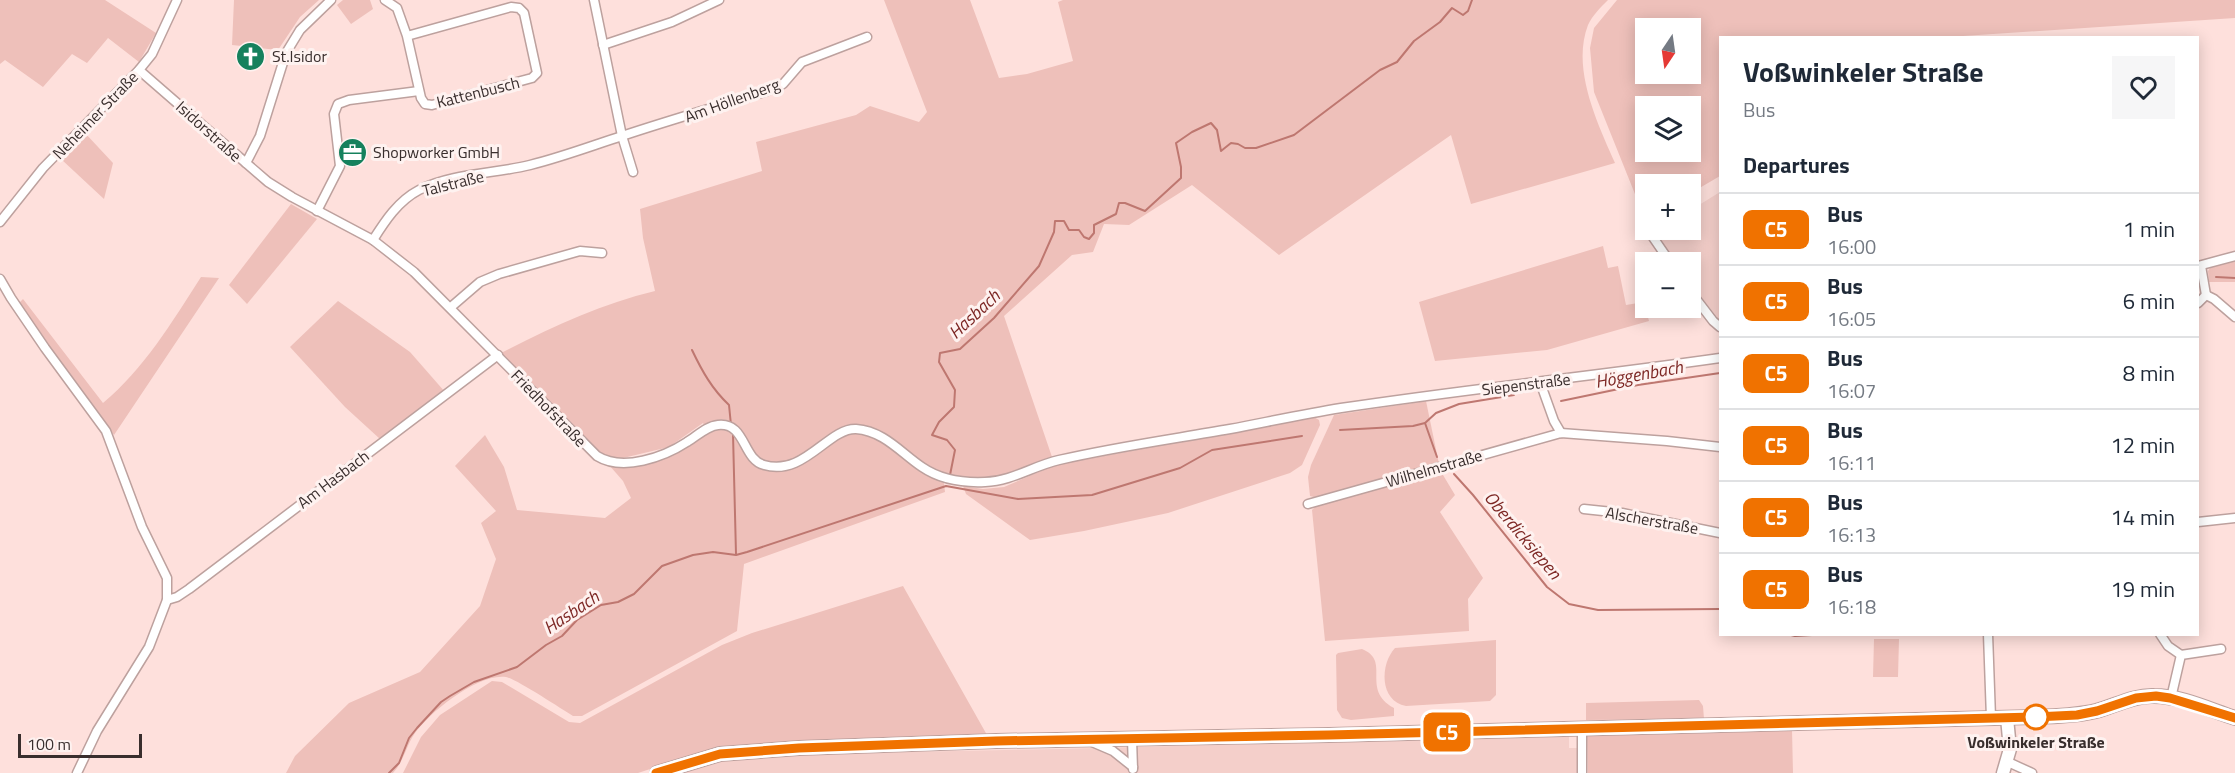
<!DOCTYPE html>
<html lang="en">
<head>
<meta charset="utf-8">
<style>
	body { margin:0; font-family:"Titillium Web",sans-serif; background:#f6f6f7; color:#1f2937; height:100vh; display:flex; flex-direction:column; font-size:22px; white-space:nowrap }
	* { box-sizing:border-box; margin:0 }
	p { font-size:20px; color:#747a83 }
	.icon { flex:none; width:33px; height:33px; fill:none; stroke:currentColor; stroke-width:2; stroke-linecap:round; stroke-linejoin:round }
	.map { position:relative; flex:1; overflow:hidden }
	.panel { position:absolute; left:1719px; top:36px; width:480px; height:600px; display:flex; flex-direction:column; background:#fff; border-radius:0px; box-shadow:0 3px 15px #0003 }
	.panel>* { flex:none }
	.badge { padding:0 12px; border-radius:9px; font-size:21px; line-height:39px }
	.needle { width:39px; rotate:193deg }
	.tools { position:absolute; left:1635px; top:18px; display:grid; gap:12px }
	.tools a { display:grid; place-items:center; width:66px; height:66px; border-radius:0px; background:#fff; box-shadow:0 3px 15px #0003; font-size:30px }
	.scale { position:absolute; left:18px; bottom:15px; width:124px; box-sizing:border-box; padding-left:6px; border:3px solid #392e2d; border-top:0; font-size:16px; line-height:21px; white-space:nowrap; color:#392e2d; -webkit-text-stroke:4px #fef2f0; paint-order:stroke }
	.map>.badge { position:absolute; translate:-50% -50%; box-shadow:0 0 0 3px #fff }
	h2 { padding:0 24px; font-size:22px; line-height:54px }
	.round { display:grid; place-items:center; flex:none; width:63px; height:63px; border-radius:0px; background:#f6f6f7 }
	.headline { display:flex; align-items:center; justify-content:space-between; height:102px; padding:0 24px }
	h1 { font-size:28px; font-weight:700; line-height:45px }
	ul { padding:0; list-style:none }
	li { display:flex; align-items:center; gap:18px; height:72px; padding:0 24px; border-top:2px solid #e0e1e3 }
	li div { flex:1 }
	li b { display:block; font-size:22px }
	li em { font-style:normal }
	li .badge { min-width:66px; font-weight:700; text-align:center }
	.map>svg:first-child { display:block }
	.built { fill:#f4cfca }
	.green { fill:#eec0ba; fill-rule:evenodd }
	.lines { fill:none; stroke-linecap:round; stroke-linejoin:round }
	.stream { stroke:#be7770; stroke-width:2 }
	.street-casing { stroke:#bda19e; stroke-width:11 }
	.secondary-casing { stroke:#bda19e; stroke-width:15 }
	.primary-casing { stroke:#bda19e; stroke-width:16 }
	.street { stroke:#fff; stroke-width:8 }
	.secondary { stroke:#fff; stroke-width:12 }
	.primary { stroke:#fff; stroke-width:14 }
	.line-casing { stroke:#fff; stroke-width:14 }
	.line { stroke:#f07200; stroke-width:9 }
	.stop-dot { fill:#fff; stroke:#f07200; stroke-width:3 }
	.labels { text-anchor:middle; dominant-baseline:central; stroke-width:6; stroke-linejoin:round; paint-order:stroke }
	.poi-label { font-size:16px; fill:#392e2d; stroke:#fef2f0; text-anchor:start }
	.street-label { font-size:16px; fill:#392e2d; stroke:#fef2f0 }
	.stop-label { font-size:16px; font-weight:bold; fill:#392e2d; stroke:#fef2f0 }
	.water-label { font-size:18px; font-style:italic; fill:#7d2724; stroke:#fef2f0 }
</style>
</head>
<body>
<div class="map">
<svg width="2235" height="773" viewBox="0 0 2235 773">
	<rect width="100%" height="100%" fill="#fee0dc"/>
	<g class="built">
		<polygon points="1720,192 1720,321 1691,284 1690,262 1675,262 1659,240 1660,230 1690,230 1691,210"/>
		<polygon points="1569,736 1569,748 1578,748 1579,773 681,773 721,759 852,753 1058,749"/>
	</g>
	<g class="green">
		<polygon points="0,0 105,0 156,33 139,62 108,38 87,63 72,54 43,87 5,60 0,64"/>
		<polygon points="234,0 319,0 300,17 278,50 232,45"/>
		<polygon points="343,0 370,0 373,9 351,24 337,5"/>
		<path d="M884 0H970L999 78 1027 74 1073 61 1058 2 1063 0H1608C1601 7 1592 16 1588 25 1571 69 1598 124 1615 163L1471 204 1451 135 1279 255 1192 185 1129 225 1104 224 1093 252 1072 255 1004 316 1052 457C1011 474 989 486 943 475L945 492 744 564 737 631 582 716H573C560 708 516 679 506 677 478 673 430 712 415 733 406 746 404 761 393 773H286L295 756 349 703 420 672 480 606 496 559 481 523 496 511 455 466 485 435 504 467 517 510 605 518 631 498 623 481 609 465C649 469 677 456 707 431L703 423 669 447 619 459 599 454 499 354C550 328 600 304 655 291L643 238 640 209 762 171 756 142 856 115 870 106 919 122 927 112Z"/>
		<path d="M1617 0H2235V18L1948 37 1720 38V176L1691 193 1690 184H1646L1645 219 1594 92 1590 48 1594 28ZM1646 28H1690V74H1646ZM1646 106H1690V152H1646Z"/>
		<polygon points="84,132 113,163 104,199 61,159"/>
		<polygon points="291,204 317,219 247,304 229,285"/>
		<polygon points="1603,246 1608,268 1618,266 1626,305 1644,302 1649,321 1547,350 1435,361 1419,302"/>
		<polygon points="2235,260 2235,282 2209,282 2208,271 2212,265"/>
		<path d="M201 277 219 278 114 435 18 304 23 299 103 403C144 369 172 322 201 277Z"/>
		<polygon points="338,301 410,352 445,392 380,439 345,407 290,347"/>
		<polygon points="1426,401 1439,464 1317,498 1310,496 1308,477 1311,465 1334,415"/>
		<polygon points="1314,417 1319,420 1320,425 1302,465 1290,473 1168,513 1084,531 1030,540 966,494 963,486 983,489 1004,487 1055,465"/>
		<polygon points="1440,470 1455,495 1440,512 1483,578 1468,599 1469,631 1325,641 1312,510 1316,506"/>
		<polygon points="903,586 987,735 717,747 638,773 403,773 421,737 440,715 492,681 502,682 569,722 580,723 722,645 752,633"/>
		<polygon points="1874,639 1899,639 1898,677 1873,677"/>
		<path d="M1496 640V695L1490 701 1406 706C1379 701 1380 664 1395 648Z"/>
		<path d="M1362 649C1392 661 1360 689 1394 708V716L1351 720 1342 718 1337 710 1336 655 1338 653Z"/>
		<polygon points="1699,700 1703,706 1704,719 1586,720 1586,703"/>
		<polygon points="1792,729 1793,773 1588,773 1587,734"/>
	</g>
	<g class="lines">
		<g class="stream">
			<polyline points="2216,277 2235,278"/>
			<path d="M692 350C702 371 712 389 729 405L731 425"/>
			<polyline points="1561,401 1638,385 1720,373"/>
			<polyline points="1425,423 1437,457"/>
			<polyline points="1340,430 1413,426 1425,423 1436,413 1459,404 1514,395"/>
			<polyline points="733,434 736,554"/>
			<polyline points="1454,474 1473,495 1547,587 1569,604 1598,610 1720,609"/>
			<polyline points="950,475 955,450 947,440 932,435 939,422 954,407 955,390 939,362 940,353 960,349 994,318 1039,266 1054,232 1055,221 1064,221 1069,230 1079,230 1084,237 1089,239 1094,233 1094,225 1116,214 1119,203 1125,203 1145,211 1181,178 1181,167 1176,143 1192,132 1211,123 1217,130 1221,151 1231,143 1238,144 1245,148 1256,148 1294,135 1380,70 1397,62 1414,41 1440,22 1452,8 1463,15 1468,11 1472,0"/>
			<polyline points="1787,634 1795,636 1829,634"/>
			<polyline points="389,773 399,763 409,738 417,728 441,702 450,696 474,682 517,667 546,645 562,636 577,620 601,605 618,602 634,594 662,566 693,555 713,552 736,555 747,552 946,486 1018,499 1092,495 1180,468 1212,450 1302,436"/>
		</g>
		<defs>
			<g id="street">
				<polyline points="385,0 397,8 407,36 421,98 425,104 432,105 532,78 537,73 524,13 519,8 511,7 407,36"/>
				<polyline points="594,0 622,136 633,172"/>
				<polyline points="603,45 672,22 719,0"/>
				<polyline points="139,70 246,163 260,136 286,53 300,30 331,0"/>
				<path d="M246 163 268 182 292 197 373 240 414 272 597 456C623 472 664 457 687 442 697 436 707 426 718 425 746 422 742 459 764 465 804 477 828 428 856 429 884 431 901 453 922 467 941 480 963 483 985 482 1012 481 1033 466 1059 460 1115 447 1173 439 1230 429 1267 422 1304 414 1341 408 1467 389 1594 376 1720 358"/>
				<polyline points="317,211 340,166 334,114 338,104 349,100 419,91"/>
				<polyline points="0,222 43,168 139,70 152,54 177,0"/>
				<polyline points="1648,230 1670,262"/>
				<path d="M373 240C385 221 398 201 419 190 452 173 494 174 530 165 562 157 591 146 622 136 670 120 719 106 767 91L783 84 802 62 867 37"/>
				<polyline points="2198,266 2235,256"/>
				<polyline points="2201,266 2206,295"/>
				<polyline points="0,279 11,298 45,348 106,431 142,527 167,578 167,600 149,647 97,731 77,773"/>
				<polyline points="1690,291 1713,321 1720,327"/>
				<polyline points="2206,295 2214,299 2235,317"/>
				<polyline points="2198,303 2206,295"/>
				<polyline points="451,307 480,282 499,274 580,251 602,253"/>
				<polyline points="1540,382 1554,421 1561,433"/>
				<polyline points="1308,504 1561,433 1667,441 1720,447"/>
				<polyline points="1584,509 1622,513 1720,533"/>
				<polyline points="2198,522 2235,518"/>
				<polyline points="167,600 177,597 189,589 498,355"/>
				<polyline points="1988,634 1991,718"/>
				<polyline points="2160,634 2168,646 2181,655"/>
				<polyline points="2171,698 2181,655 2221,649"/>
				<polyline points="1132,739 1133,769"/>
				<polyline points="1092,742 1113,751 1133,767"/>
				<polyline points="2008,762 2032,773"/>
				<polyline points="1582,773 1582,728"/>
			</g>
			<polyline id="secondary" points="2003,773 2010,749 2007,718"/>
			<path id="primary" d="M657 773 720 754 799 748 996 741 1329 735 2035 717C2056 716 2076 716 2096 711 2115 706 2134 695 2154 696 2181 696 2210 710 2235 718"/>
		</defs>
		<use href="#street" class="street-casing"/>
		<use href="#secondary" class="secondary-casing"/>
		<use href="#primary" class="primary-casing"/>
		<use href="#street" class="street"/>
		<use href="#secondary" class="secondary"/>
		<use href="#primary" class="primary"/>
	</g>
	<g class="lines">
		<defs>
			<polyline id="line" points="656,773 720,754 799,748 996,741 1329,735 2035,717 2077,715 2097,711 2136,698 2156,696 2170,698 2235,718"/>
		</defs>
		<use href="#line" class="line-casing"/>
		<use href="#line" class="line"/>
	</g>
	<defs>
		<symbol id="church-disc" viewBox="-11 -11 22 22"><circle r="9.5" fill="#16815d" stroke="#fef2f0"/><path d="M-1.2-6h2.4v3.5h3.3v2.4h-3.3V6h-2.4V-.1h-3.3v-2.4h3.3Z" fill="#fff"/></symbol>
		<symbol id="office-disc" viewBox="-11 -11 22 22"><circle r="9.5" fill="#16815d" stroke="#fef2f0"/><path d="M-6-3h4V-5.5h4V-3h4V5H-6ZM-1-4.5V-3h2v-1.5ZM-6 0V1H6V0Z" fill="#fff"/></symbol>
	</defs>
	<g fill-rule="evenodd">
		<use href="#church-disc" x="234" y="40" width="33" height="33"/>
		<use href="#office-disc" x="336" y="136" width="33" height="33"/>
	</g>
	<circle class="stop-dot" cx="2036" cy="717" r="12"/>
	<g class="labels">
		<g class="poi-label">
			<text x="272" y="56">St.Isidor</text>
			<text x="373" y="152">Shopworker GmbH</text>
		</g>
		<g class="street-label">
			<text transform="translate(478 92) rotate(-14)">Kattenbusch</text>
			<text transform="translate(732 100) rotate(-20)">Am Höllenberg</text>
			<text transform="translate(95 115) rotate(-46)">Neheimer Straße</text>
			<text transform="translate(209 131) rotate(42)">Isidorstraße</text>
			<text transform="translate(453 183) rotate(-14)">Talstraße</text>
			<text transform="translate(1526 384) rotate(-7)">Siepenstraße</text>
			<text transform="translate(549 408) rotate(46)">Friedhofstraße</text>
			<text transform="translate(1434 468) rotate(-16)">Wilhelmstraße</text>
			<text transform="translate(333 479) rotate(-37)">Am Hasbach</text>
			<text transform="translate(1652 520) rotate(10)">Alscherstraße</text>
		</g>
		<g class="stop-label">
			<text x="2036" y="742">Voßwinkeler Straße</text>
		</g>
		<g class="water-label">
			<text transform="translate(974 314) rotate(-43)">Hasbach</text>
			<text transform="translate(1639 374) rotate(-10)">Höggenbach</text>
			<text transform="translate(1523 535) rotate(50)">Oberdicksiepen</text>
			<text transform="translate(571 612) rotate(-34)">Hasbach</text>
		</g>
	</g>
</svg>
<div class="tools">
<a><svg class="needle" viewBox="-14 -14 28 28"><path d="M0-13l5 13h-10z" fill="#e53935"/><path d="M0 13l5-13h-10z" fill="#747a83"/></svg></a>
<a><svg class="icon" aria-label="layers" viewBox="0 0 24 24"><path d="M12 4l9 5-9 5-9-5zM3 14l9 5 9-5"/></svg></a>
<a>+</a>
<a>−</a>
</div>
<div class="scale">100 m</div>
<b class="badge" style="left:1447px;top:732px;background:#f07200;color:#fff">C5</b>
<section class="panel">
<div class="headline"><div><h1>Voßwinkeler Straße</h1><p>Bus</p></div><a class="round"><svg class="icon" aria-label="heart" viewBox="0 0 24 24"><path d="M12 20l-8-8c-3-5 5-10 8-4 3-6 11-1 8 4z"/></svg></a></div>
<h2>Departures</h2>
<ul>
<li><span class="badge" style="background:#f07200;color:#fff">C5</span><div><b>Bus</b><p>16:00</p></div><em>1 min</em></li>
<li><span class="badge" style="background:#f07200;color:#fff">C5</span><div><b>Bus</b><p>16:05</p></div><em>6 min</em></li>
<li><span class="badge" style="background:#f07200;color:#fff">C5</span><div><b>Bus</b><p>16:07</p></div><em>8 min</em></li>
<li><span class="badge" style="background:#f07200;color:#fff">C5</span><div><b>Bus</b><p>16:11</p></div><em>12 min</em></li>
<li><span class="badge" style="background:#f07200;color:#fff">C5</span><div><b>Bus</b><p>16:13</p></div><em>14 min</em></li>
<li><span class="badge" style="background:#f07200;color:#fff">C5</span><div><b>Bus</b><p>16:18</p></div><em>19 min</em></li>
</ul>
</section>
</div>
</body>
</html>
